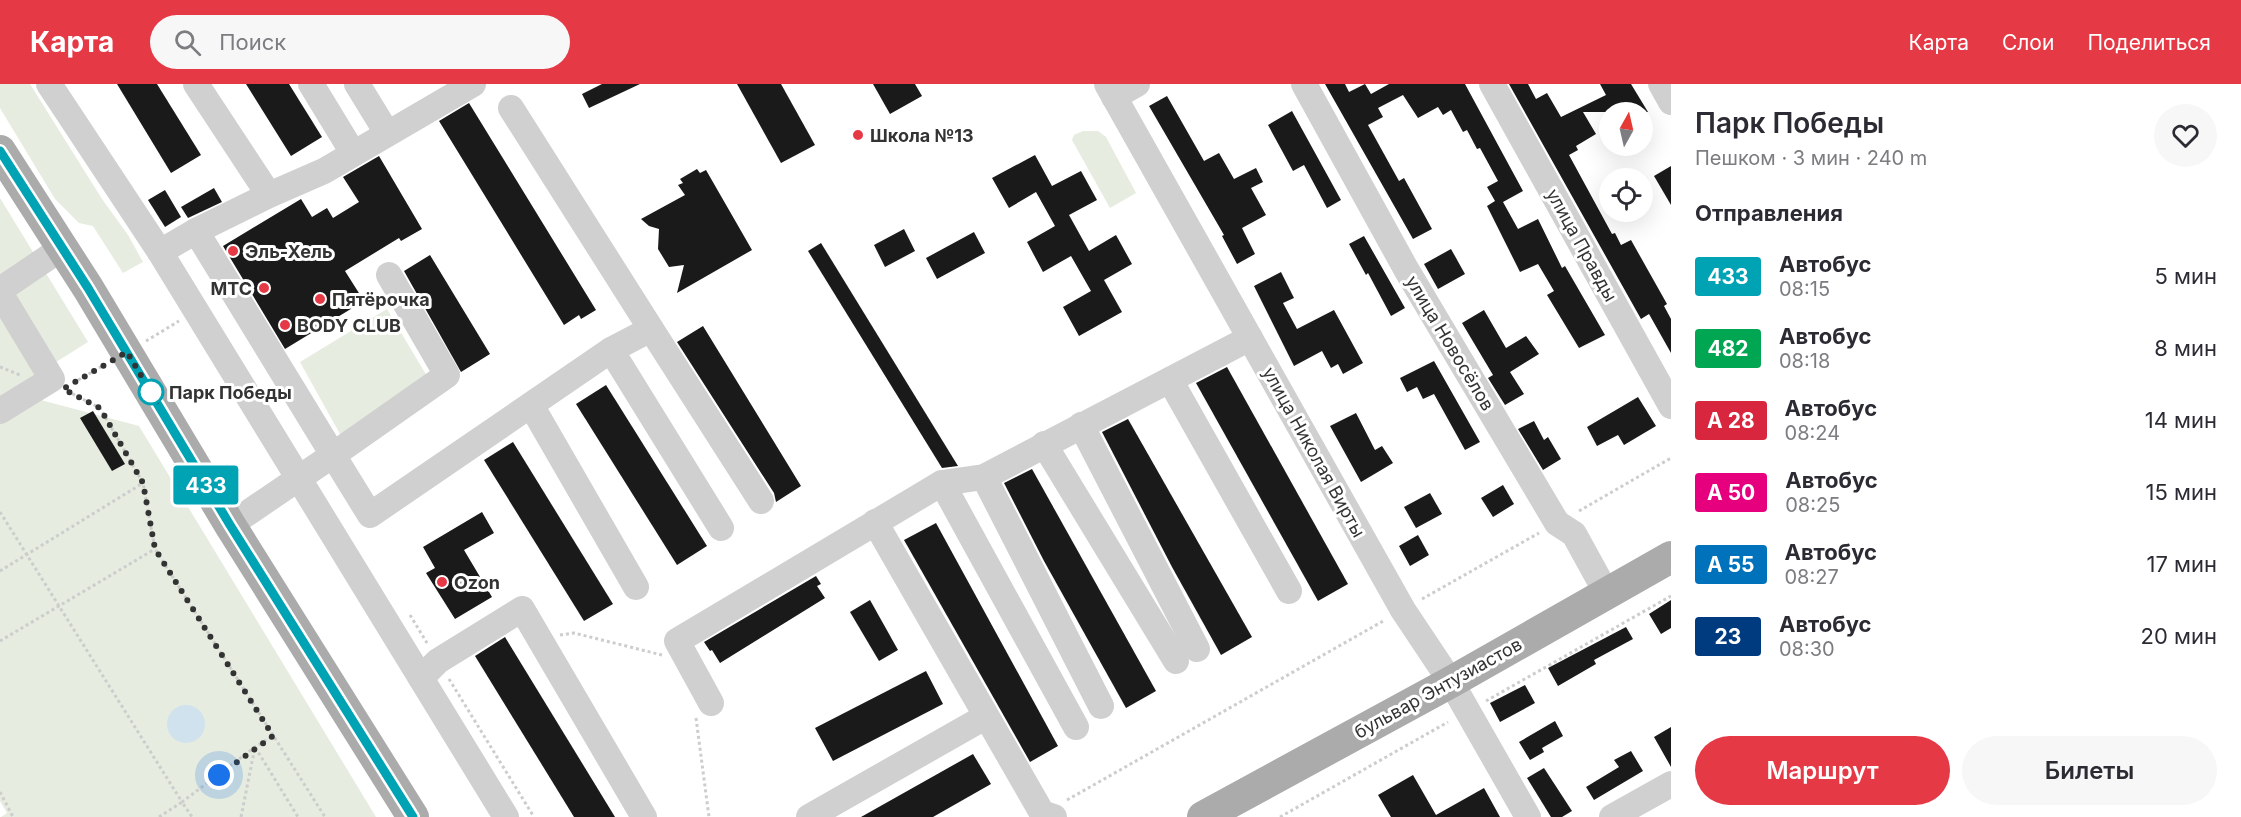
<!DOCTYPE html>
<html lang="ru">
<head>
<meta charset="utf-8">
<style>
	body { margin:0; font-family:Inter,sans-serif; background:#f7f7f7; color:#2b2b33; height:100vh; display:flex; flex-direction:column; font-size:22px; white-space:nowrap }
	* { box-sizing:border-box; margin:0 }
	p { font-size:20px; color:#7c7c81 }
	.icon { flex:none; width:33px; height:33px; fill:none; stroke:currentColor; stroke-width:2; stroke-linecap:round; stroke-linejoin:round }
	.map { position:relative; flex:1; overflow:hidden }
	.side { display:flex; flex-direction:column; background:#fff; width:570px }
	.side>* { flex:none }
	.badge { padding:0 12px; border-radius:4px; font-size:21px; line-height:39px }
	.needle { width:39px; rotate:8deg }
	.fabs { position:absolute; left:1599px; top:18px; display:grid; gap:12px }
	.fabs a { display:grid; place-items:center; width:54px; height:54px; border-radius:50%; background:#fff; box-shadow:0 6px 24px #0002; font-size:30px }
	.you { position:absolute; width:30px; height:30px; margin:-15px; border:4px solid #fff; border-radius:50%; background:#1a73e8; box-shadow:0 0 0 9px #1a73e833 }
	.map>.badge { position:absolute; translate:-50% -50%; box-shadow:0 0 0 3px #fff }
	h2 { padding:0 24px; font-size:22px; line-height:54px }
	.round { display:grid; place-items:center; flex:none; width:63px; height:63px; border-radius:32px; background:#f7f7f7 }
	.headline { display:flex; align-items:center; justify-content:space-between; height:102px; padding:0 24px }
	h1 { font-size:28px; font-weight:600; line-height:45px }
	.button { display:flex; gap:12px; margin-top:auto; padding:12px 24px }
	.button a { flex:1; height:69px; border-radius:36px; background:#e63946; color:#fff; font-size:24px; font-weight:600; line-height:69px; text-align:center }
	.button a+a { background:#f7f7f7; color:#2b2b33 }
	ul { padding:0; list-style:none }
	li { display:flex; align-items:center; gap:18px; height:72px; padding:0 24px }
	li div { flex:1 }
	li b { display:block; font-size:22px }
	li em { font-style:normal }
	li .badge { min-width:66px; font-weight:700; text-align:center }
	header { display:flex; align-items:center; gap:36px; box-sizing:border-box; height:84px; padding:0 30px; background:#e63946; color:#fff }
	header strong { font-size:28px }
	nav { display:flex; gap:33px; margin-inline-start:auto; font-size:21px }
	.search { width:420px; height:54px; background:#f7f7f7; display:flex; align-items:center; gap:15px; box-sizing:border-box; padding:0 21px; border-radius:33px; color:#7c7c81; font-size:22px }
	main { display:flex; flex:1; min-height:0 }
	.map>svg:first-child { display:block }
	.green { fill:#e6ecdf }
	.water { fill:#cfe2ee }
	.building { fill:#1a1a1a }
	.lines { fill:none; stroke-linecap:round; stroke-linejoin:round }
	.path { stroke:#cdcdcd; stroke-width:3; stroke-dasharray:3 3; stroke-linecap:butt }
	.minor { stroke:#d0d0d0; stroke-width:26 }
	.major { stroke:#ababab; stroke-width:32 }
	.line-casing { stroke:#fff; stroke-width:14 }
	.line { stroke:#00a3b4; stroke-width:9 }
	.walk { stroke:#333; stroke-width:6; stroke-dasharray:0 10.8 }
	.poi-dot { fill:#e63946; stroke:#fff; stroke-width:2 }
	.stop-dot { fill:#fff; stroke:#00a3b4; stroke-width:3 }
	.labels { text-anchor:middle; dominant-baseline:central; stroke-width:6; stroke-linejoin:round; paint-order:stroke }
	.poi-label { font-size:18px; font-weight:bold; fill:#333; stroke:#fff; text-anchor:start }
	.street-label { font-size:18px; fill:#333; stroke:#fff }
	.stop-label { font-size:18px; font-weight:bold; fill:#333; stroke:#fff; text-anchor:start }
</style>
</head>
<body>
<header>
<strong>Карта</strong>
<div class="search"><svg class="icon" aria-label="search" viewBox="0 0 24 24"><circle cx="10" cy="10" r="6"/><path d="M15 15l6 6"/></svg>Поиск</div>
<nav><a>Карта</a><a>Слои</a><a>Поделиться</a></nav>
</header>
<main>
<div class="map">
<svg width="1671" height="733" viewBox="0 0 1671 733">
	<rect width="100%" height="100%" fill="#fff"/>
	<g class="green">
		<polygon points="0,0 30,0 102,115 128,151 143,178 123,189 93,142 79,139 55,115 0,24"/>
		<polygon points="1083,47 1098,47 1106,53 1136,109 1110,124 1072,56 1074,51"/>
		<polygon points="0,114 88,258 0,313"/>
		<polygon points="387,225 431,299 345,359 300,278"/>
		<polygon points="37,315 139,342 376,733 1,733 7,729 0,717 0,340"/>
	</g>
	<circle class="water" cx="186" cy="640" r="19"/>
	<g class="building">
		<polygon points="117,0 157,0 201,71 171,89"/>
		<polygon points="246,0 289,0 322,53 291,72"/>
		<polygon points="602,0 640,0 589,24 582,10"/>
		<polygon points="737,0 781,0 815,61 781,79"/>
		<polygon points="873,0 915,0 922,12 890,30"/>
		<polygon points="1325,0 1345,0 1349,8 1365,0 1371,10 1389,0 1465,0 1523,107 1503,118 1518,145 1538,135 1562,184 1565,182 1605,251 1579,264 1547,211 1554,207 1538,180 1520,188 1487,122 1495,117 1487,103 1498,97 1480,64 1477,65 1467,46 1463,48 1451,26 1443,31 1438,23 1418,34 1403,11 1378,24 1383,33 1368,41 1399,97 1404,94 1432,145 1413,155"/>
		<polygon points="1509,0 1528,0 1536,15 1547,9 1561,33 1606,11 1600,0 1631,0 1648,28 1583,28 1596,50 1576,62 1578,66 1569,71 1612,150 1615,149 1621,161 1631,156 1667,220 1664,222 1671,235 1671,269 1649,230 1641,235"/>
		<polygon points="1167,12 1204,77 1219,69 1234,95 1256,84 1263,98 1251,104 1266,131 1242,144 1255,170 1237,180 1222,152 1224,151 1149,22"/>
		<polygon points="469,19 596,226 581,235 579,231 564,241 439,37"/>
		<polygon points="1292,27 1341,116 1327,124 1304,81 1293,87 1268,41"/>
		<polygon points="1035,71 1052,102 1081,87 1097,116 1069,131 1089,167 1116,151 1132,180 1104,196 1122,228 1079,252 1063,223 1091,207 1071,172 1043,188 1027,158 1055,142 1036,108 1009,124 992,94"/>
		<polygon points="379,72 422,145 401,157 399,154 345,187 364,217 285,265 223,162 301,115 312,133 327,124 333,134 359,118 343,93"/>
		<polygon points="1671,82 1671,121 1654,92"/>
		<polygon points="697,85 700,89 706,86 752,166 677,209 684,181 669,183 658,165 659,145 649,142 641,135 685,111 678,101 683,99 680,95"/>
		<polygon points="214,104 222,118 188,134 181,123"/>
		<polygon points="165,106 181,133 165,143 148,116"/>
		<polygon points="904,145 915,167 885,183 874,161"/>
		<polygon points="974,148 985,169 937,195 926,174"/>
		<polygon points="1364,152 1405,224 1391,232 1368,189 1366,191 1349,160"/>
		<polygon points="821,159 958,382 942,384 808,167"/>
		<polygon points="1451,165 1465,190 1438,205 1424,180"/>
		<polygon points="430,171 490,270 461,288 404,187"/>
		<polygon points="1281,188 1294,214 1283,219 1297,245 1334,226 1363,279 1343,290 1338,280 1331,284 1322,267 1294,282 1254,202"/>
		<polygon points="1484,226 1506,264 1526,252 1539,270 1510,288 1524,310 1505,321 1488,294 1493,291 1462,239"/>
		<polygon points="703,242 801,402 776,418 774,409 677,258"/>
		<polygon points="1434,277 1480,358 1465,366 1434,310 1423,315 1417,303 1407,308 1400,294"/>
		<polygon points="1227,283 1348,500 1318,517 1196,299"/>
		<polygon points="606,301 707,462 677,481 576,320"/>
		<polygon points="1638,313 1656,342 1624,361 1618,351 1597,362 1587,343"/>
		<polygon points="93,327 125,380 112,387 80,334"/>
		<polygon points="1356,329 1375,366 1382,362 1393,379 1361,398 1330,342"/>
		<polygon points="1128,335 1252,553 1221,571 1172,483 1102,348"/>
		<polygon points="1534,337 1544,356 1548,353 1561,375 1543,386 1518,345"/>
		<polygon points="513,358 613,520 584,537 484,376"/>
		<polygon points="1032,385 1156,607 1126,624 1044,477 1004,399"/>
		<polygon points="1503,401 1514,420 1493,433 1481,414"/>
		<polygon points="1430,409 1442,430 1416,444 1404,423"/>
		<polygon points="482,428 494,449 464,466 492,513 455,535 426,489 435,484 423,463"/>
		<polygon points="936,439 1058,662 1030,678 904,456"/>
		<polygon points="1418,451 1429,471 1410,482 1399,462"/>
		<polygon points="816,492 821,500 817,502 825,514 720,579 712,566 710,567 704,558"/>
		<polygon points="870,516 898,566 879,577 850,528"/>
		<polygon points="1671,516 1671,544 1661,550 1649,530"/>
		<polygon points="1626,543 1633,555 1594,576 1596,580 1558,602 1548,584"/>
		<polygon points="505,553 615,733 574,733 475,572"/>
		<polygon points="926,587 943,620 833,677 815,644"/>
		<polygon points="1525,601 1535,619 1500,638 1490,619"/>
		<polygon points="1555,637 1563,652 1542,664 1544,668 1530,676 1519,658"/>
		<polygon points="1671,643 1671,683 1654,653"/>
		<polygon points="1631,667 1643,687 1594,716 1586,703 1619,683 1614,676"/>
		<polygon points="973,670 991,700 933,733 861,733"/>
		<polygon points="1544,684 1572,727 1562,733 1551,733 1527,694"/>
		<polygon points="1413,691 1436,731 1484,704 1500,733 1391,733 1378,711"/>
	</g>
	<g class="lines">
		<g class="path">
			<polyline points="146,257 179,237"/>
			<polyline points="0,283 20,291"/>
			<polyline points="73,299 106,280"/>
			<polyline points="67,307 100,324 143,399 155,465 325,733"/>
			<polyline points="1579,427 1671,374"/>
			<polyline points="0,428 182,718 255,663 273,652"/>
			<polyline points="0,487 143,399"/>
			<polyline points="1422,515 1539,449"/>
			<polyline points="410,531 427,559"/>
			<polyline points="560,551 574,549 662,571"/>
			<polyline points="0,557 155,465"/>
			<polyline points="449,595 534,733"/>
			<polyline points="1486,617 1671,512"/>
			<polyline points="696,634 709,733"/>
			<polyline points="0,708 13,733"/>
			<polyline points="1067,716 1385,536"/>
			<polyline points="159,733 182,718 192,733"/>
			<polyline points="241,733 255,663 298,733"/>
			<polyline points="1280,733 1448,638"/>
		</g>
		<g class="minor">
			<polyline points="49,0 160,168 506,733"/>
			<polyline points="196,0 269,111"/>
			<polyline points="311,0 353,69"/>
			<polyline points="357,0 387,49"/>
			<polyline points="1107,0 1403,526 1451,598 1528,733"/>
			<polyline points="1304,0 1406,185 1557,439 1574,450 1607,510"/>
			<polyline points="1492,0 1671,322"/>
			<polyline points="1661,0 1671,18"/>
			<polyline points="1114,13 1137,0"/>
			<polyline points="196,147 269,111 324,87 473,0"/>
			<polyline points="160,168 196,147 333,371 230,441"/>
			<polyline points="389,191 447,291 333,371 370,431 611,266 651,245 511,24"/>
			<polyline points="0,206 62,164"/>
			<polyline points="0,209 52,295 0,327"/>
			<polyline points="651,245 761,417"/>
			<polyline points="611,266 721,444"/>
			<polyline points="1170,296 1289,507"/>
			<polyline points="531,321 636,503"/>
			<polyline points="1081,341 1197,565"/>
			<polyline points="1044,360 1176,577"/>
			<polyline points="984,393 1101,622"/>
			<polyline points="942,399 1076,643"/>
			<polyline points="875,438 1042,729 1054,733"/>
			<polyline points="421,594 438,577 522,525 644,733"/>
			<polyline points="711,619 677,557 942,399 984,393 1250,254"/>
			<polyline points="809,733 985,633"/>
			<polyline points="1612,733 1671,700"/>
		</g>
		<g class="major">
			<polyline points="0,67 88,204 230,441 413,733"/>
			<polyline points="1203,733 1451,598 1671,473"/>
		</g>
	</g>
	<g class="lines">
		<defs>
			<polyline id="line" points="0,67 88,204 230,441 413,733"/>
		</defs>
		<use href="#line" class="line-casing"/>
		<use href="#line" class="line"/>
		<polyline class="walk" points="151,308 157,318 127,268 63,305 100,324 143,399 155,465 273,652 219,691"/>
	</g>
	<g class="poi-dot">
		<circle cx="858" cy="51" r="6"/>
		<circle cx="233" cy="167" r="6"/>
		<circle cx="264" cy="204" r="6"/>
		<circle cx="320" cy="215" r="6"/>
		<circle cx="285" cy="241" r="6"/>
		<circle cx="442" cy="498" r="6"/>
	</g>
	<circle class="stop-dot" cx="151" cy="308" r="12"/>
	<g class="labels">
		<g class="poi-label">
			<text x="870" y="51">Школа №13</text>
			<text x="245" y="167">Эль-Хель</text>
			<text x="252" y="204" text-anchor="end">МТС</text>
			<text x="332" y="215">Пятёрочка</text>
			<text x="297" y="241">BODY CLUB</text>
			<text x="454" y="498">Ozon</text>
		</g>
		<g class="street-label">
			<text transform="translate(1582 161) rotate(61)">улица Правды</text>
			<text transform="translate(1450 259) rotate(59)">улица Новосёлов</text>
			<text transform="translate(1314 368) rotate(61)">улица Николая Вирты</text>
			<text transform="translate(1438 604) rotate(-29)">бульвар Энтузиастов</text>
		</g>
		<g class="stop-label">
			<text x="169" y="308">Парк Победы</text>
		</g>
	</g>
</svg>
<div class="fabs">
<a><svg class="needle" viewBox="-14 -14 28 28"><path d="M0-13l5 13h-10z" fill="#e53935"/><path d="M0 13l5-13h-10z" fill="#7c7c81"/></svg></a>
<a><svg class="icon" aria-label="locate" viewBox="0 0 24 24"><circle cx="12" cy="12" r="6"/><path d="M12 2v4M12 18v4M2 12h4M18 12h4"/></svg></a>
</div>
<div class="you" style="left:219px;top:691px"></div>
<b class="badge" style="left:206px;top:401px;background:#00a3b4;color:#fff">433</b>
</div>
<section class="side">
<div class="headline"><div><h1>Парк Победы</h1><p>Пешком · 3 мин · 240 m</p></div><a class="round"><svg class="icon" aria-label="heart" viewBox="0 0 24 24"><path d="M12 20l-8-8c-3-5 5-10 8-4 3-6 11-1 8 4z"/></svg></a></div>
<h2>Отправления</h2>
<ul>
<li><span class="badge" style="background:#00a3b4;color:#fff">433</span><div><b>Автобус</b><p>08:15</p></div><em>5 мин</em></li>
<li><span class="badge" style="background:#00a651;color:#fff">482</span><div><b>Автобус</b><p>08:18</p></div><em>8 мин</em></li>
<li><span class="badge" style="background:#d7263d;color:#fff">А 28</span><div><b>Автобус</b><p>08:24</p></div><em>14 мин</em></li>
<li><span class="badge" style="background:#e6007e;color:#fff">А 50</span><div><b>Автобус</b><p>08:25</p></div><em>15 мин</em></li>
<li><span class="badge" style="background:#0072bc;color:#fff">А 55</span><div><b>Автобус</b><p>08:27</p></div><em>17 мин</em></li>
<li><span class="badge" style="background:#003b80;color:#fff">23</span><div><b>Автобус</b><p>08:30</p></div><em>20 мин</em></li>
</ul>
<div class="button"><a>Маршрут</a><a>Билеты</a></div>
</section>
</main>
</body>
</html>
